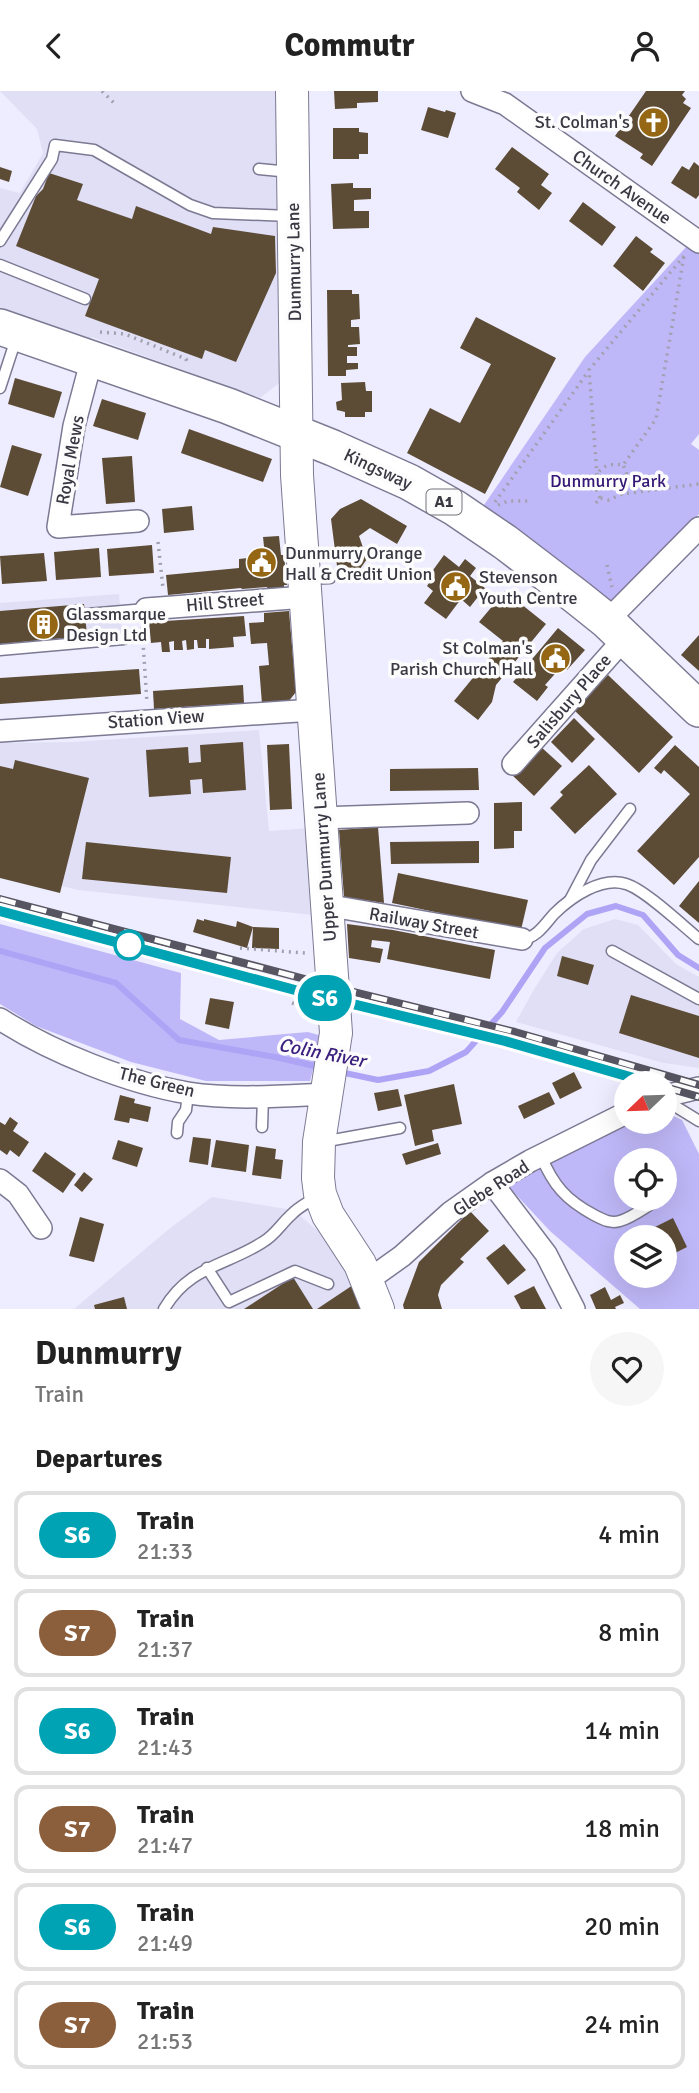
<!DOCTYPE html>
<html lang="en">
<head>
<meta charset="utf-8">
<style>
	body { margin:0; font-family:Signika,sans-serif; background:#f6f6f6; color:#222; height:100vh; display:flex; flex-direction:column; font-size:26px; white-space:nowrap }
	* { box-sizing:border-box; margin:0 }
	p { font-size:23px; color:#767676 }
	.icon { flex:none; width:38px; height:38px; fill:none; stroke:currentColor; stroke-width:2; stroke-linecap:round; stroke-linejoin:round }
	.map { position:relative; height:1218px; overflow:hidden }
	.drawer { display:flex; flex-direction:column; background:#fff; flex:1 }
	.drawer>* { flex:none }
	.badge { padding:0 14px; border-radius:23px; font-size:24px; line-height:46px }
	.needle { width:46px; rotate:247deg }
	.fabs { position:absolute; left:614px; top:980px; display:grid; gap:14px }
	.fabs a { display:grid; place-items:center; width:63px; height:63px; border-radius:50%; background:#fff; box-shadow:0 7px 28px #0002; font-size:35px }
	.map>.badge { position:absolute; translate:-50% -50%; box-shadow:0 0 0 4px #fff }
	h2 { padding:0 35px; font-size:26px; line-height:63px }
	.round { display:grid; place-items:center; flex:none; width:74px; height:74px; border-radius:37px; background:#f6f6f6 }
	.head { display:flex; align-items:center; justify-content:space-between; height:119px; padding:0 35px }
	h1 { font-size:33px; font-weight:700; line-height:52px }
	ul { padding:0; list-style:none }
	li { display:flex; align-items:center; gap:21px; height:88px; margin:0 14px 10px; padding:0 21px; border:4px solid #e0e0e0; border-radius:14px }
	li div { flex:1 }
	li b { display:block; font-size:26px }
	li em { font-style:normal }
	li .badge { min-width:77px; font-weight:700; text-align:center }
	header { display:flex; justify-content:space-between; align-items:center; height:91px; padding:0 35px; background:#fff; font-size:32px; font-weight:700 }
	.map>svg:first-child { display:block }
	.built { fill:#e0dff5 }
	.green { fill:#bfb8f8; fill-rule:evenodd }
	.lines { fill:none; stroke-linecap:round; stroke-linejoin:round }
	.stream { stroke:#aea4f6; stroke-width:6 }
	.building { fill:#5c4c36 }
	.lane-casing { stroke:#7c7993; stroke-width:13 }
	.street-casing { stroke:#7c7993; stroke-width:24 }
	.secondary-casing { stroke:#7c7993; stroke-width:34 }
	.primary-casing { stroke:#7c7993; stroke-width:38 }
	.path { stroke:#a1a0af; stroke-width:3.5; stroke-dasharray:2 5; stroke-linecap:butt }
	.lane { stroke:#fff; stroke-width:10 }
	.street { stroke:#fff; stroke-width:21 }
	.secondary { stroke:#fff; stroke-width:32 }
	.primary { stroke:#fff; stroke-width:35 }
	.rail-casing { stroke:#565561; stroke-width:8 }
	.rail { stroke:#fcfcfc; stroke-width:5; stroke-dasharray:16; stroke-linecap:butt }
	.line-casing { stroke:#fff; stroke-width:16 }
	.line { stroke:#00a3b4; stroke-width:10 }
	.stop-dot { fill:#fff; stroke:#00a3b4; stroke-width:3.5 }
	.labels { text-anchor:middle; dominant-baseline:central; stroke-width:7; stroke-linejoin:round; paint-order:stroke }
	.shield { fill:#fcfcfc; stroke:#74737a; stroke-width:2 }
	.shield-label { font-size:16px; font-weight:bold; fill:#393843 }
	.poi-label { font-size:18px; fill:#393843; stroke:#fcfcfc; text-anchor:start }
	.street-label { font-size:18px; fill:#393843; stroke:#fcfcfc }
	.park-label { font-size:18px; fill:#351776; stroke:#fcfcfc }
	.water-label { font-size:19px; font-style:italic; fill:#3b207e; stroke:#fcfcfc }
</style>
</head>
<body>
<header><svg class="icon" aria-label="back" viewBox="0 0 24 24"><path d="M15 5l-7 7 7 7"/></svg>Commutr<svg class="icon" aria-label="person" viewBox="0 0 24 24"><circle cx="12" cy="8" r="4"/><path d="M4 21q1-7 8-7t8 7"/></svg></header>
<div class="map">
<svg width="699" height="1218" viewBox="0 0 699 1218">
	<rect width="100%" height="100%" fill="#eeedff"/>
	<g class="built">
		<polygon points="0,0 283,0 287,286 260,307 92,246 88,251 0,224 0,97 20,102 43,62 37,38"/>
		<polygon points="119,503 122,542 0,553 0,512"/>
		<polygon points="259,639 269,740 310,737 313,824 78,799 0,780 0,652 72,651"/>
		<polygon points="615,828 638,834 676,873 699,886 699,977 664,972 516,931 533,900 557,862 584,838"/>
		<polygon points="212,1106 293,1119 324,1145 334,1156 367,1218 74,1218 169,1138"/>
	</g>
	<g class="green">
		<polygon points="688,154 699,162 699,343 691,353 699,359 699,423 609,514 484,414 585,266"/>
		<polygon points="0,833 181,882 180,928 219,949 308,941 322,945 310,990 206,990 131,971 36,935 0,913"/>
		<path d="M665 1021 682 1029 699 1063V1218H640L550 1140 508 1095 630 1031H665ZM626 1069H665V1108H626ZM626 1146H665V1185H626Z"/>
	</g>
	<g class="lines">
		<g class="stream">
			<polyline points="0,860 116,892 179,949 275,966 323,977"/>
			<polyline points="340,981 378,989 429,980 466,961 502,921 545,857 587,823 616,815 643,824 678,864 699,877"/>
		</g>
	</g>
	<g class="building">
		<polygon points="334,0 378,0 378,11 357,12 357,17 335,18"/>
		<polygon points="646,0 685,0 682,4 686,8 683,12 691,17 652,75 640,67 643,63 615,45"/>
		<polygon points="428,16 445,21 446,19 456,22 448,47 421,39"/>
		<polygon points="333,37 359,37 359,41 368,42 368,63 359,63 359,68 333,68"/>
		<polygon points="512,56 549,83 541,94 552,102 539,119 517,101 520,97 495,78"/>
		<polygon points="694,71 699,75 699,104 696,108 671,92 682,75 689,79"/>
		<polygon points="0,76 12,80 9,91 0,88"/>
		<polygon points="49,82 83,93 77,109 132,128 136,115 211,143 213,136 275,145 276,182 236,271 205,259 202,268 85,225 99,188 16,155 36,105 43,98"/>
		<polygon points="353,92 353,97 371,97 371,108 354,109 354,120 369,120 369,137 333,138 331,93"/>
		<polygon points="583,111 616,136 602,155 569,130"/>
		<polygon points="636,145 653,158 650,161 665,172 643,200 613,175"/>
		<polygon points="327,199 352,199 352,203 359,203 360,228 351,229 351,236 359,236 360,253 348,254 348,256 357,256 357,265 347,265 347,272 358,272 358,278 346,279 346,285 328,285"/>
		<polygon points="476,226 556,267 485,403 407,362 430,317 460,332 491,273 460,257"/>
		<polygon points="15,287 62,301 54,327 8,313"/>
		<polygon points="365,291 366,300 372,300 372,321 365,321 365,326 345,326 345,321 337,319 336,311 342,309 341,292"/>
		<polygon points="102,308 146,322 138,349 93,335"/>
		<polygon points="189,338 272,368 263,391 181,362"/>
		<polygon points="12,354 42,363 28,405 0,396"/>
		<polygon points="132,365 135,411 106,413 102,367"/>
		<polygon points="361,408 407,435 397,453 370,437 359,445 367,468 360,478 347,480 337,475 331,428 340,418"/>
		<polygon points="192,415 194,439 164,442 162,418"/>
		<polygon points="279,445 281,464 284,464 287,494 284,494 284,498 268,500 267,496 242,498 241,497 168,504 166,484 239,477 239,468 265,465 263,446"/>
		<polygon points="152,454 154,482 109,485 107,458"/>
		<polygon points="99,457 101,486 56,489 54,461"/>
		<polygon points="44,462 47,490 2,493 0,465"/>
		<polygon points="444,464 459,476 465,468 476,477 470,485 485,497 470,516 461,508 446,528 424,512 433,500 427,495 431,489 428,486"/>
		<polygon points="505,500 546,533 496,594 492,611 478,629 454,610 503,550 479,531"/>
		<polygon points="84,513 87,545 0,553 0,520"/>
		<polygon points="289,520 296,601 288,611 262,613 259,575 269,574 267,552 251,553 249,532 264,531 264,522"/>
		<polygon points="244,525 246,545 233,546 234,556 209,558 209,548 206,548 206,557 198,557 197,549 194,549 194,558 187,559 186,549 182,550 183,559 174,559 174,550 169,551 170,561 162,561 161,551 151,552 149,531"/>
		<polygon points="558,537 585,559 567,579 562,575 545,594 548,596 537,610 513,591"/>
		<polygon points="699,544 699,580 681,564"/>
		<polygon points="139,578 141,603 0,613 0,587"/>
		<polygon points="608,584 673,646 639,682 574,619"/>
		<polygon points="243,594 244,612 154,618 153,600"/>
		<polygon points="574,627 595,648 572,672 551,651"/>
		<polygon points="243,651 246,699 203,702 202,688 190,689 191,703 149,706 146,659 188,656 189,672 201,671 200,654"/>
		<polygon points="289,653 292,718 270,719 267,654"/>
		<polygon points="675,654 699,676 699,766 674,794 637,760 690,703 664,679 661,683 654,677"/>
		<polygon points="540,655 562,675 534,705 512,684"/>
		<polygon points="15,669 89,687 60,802 0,787 0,675 13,678"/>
		<polygon points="589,674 617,703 575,743 550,717 563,704 560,701"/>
		<polygon points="478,677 479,699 390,700 390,678"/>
		<polygon points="522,711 522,740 514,740 514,757 494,758 494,712"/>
		<polygon points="378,736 384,812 344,806 339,739"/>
		<polygon points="479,750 479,772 391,773 390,751"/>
		<polygon points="86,751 231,766 227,802 82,788"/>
		<polygon points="398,782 528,809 521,839 392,812"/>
		<polygon points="699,790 699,832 679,815"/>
		<polygon points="197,828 204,830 204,828 236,836 237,830 253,836 279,837 279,858 252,857 253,836 247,857 193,841"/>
		<polygon points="347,833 393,839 495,859 490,888 387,868 390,851 372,849 371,856 383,858 380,872 349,867"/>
		<polygon points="562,865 594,874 588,894 557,885"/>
		<polygon points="631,904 699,925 699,967 619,942"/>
		<polygon points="210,907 234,911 229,938 205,933"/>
		<polygon points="574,981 582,997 560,1008 552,992"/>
		<polygon points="454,993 462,1033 432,1039 434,1050 415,1055 404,1004"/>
		<polygon points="398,998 402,1015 378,1020 374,1002"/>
		<polygon points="549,1001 555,1013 524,1028 518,1015"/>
		<polygon points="120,1004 135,1008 134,1012 151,1016 148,1031 130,1027 129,1032 114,1029"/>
		<polygon points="10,1026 18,1032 13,1040 29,1051 19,1066 10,1059 7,1064 0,1059 0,1031 5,1034"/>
		<polygon points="193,1046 211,1048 208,1074 189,1071"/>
		<polygon points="118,1049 143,1057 137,1076 112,1068"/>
		<polygon points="216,1049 249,1054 246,1081 211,1076"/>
		<polygon points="438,1052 441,1063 406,1074 402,1063"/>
		<polygon points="256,1055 276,1058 275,1068 283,1069 281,1088 252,1084"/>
		<polygon points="45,1061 76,1083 63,1102 32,1080"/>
		<polygon points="84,1081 93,1088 82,1101 74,1094"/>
		<polygon points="470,1120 489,1140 460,1168 464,1171 441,1194 438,1204 442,1218 404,1218 403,1214 419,1171"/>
		<polygon points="80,1126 104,1133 94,1171 69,1165"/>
		<polygon points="673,1127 687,1156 665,1167 665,1146 635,1146"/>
		<polygon points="504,1153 526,1179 508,1194 486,1167"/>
		<polygon points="293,1186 313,1218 244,1218"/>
		<polygon points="359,1190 364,1218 317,1218"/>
		<polygon points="534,1195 546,1218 521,1218 514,1205"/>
		<polygon points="605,1196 611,1209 620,1204 624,1212 615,1216 616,1218 596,1218 590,1204"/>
		<polygon points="124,1206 127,1218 95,1218 94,1214"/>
	</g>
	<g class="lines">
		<defs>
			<g id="lane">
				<polyline points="259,78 290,81"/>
				<polyline points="0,150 52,68 55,54 94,59 190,114 213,122 289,125"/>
				<polyline points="0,174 85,208"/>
				<polyline points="0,297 16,248"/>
				<polyline points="306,488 330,487"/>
				<polyline points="87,523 146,518"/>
				<polyline points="0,559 124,548"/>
				<polyline points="570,809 591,769 630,718"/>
				<path d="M522 848C537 847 545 833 554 823 571 806 602 785 626 793 644 798 682 834 699 848"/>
				<polyline points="612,860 699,908"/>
				<polyline points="665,1009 699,1030"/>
				<polyline points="262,1036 263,1006"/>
				<polyline points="177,1042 178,1031 186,1019 188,1002"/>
				<polyline points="322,1051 400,1037"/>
				<path d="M541 1065C553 1094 566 1109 594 1124 602 1128 610 1133 620 1130 631 1127 643 1118 653 1112"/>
				<polyline points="207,1177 229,1211 295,1180 328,1193"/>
				<path d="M164 1218C189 1175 226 1175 263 1151 275 1144 281 1133 291 1124 298 1116 309 1111 318 1105"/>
			</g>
			<g id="street">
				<polyline points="472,0 505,13 699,151"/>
				<polyline points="92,267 74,335 58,436 138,430"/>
				<polyline points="146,518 305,506"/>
				<polyline points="607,530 699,437"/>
				<polyline points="0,640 313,619"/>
				<polyline points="513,673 624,548"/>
				<polyline points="320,727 468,722"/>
				<polyline points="327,817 337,816 522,848"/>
				<path d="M0 928C51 961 128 992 188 1002 233 1009 281 1005 327 1003"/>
				<polyline points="665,1005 699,997"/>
				<polyline points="0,1089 18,1103 41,1137"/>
				<polyline points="492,1092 546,1163 574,1218"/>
				<polyline points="367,1190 402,1165 451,1121 492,1092 530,1070 626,1022"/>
			</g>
			<polyline id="secondary" points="292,0 297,384 336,942 319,1051 318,1087 320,1103 328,1124 360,1173 378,1218"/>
			<polyline id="primary" points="0,236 228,315 333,357 409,391 455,417 505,451 577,506 607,530 699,618"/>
		</defs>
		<use href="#lane" class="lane-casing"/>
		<use href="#street" class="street-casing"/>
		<use href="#secondary" class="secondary-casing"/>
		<use href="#primary" class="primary-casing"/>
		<g class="path">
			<polyline points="102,0 115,13"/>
			<polyline points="100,241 125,243 186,268 188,274"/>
			<polyline points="597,384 589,279 684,165"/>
			<path d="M622 403C629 392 629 386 623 374"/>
			<path d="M600 407C589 387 599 370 623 374L656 328 684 165"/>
			<polyline points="495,411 588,281"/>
			<polyline points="596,412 600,407 609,409 622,403 699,393"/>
			<polyline points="498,414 508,410 532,410"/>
			<polyline points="158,451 163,497"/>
			<polyline points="607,474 612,496"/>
			<polyline points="142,536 147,612"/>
			<polyline points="240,857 305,862"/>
			<polyline points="292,912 310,918"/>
		</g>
		<use href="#lane" class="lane"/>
		<use href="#street" class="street"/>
		<use href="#secondary" class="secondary"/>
		<use href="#primary" class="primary"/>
		<defs>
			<g id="rail">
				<polyline points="0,808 354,901 515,941 699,994"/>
				<polyline points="0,820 295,899 505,950 651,992"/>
				<polyline points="665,996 699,1006"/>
			</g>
		</defs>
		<use href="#rail" class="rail-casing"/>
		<use href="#rail" class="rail"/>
	</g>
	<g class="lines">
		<defs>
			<polyline id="line" points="0,820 295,899 505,950 651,992"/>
		</defs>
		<use href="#line" class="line-casing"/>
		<use href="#line" class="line"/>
	</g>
	<defs>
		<symbol id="church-disc" viewBox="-11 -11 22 22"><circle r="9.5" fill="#956715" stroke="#fcfcfc"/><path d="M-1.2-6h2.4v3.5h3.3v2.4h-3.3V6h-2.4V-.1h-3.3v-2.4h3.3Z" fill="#fff"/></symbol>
		<symbol id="civic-disc" viewBox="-11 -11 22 22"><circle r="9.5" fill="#956715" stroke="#fcfcfc"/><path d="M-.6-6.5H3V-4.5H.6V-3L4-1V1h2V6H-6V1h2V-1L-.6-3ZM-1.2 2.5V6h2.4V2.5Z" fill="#fff"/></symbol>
		<symbol id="building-disc" viewBox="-11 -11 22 22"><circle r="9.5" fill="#956715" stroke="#fcfcfc"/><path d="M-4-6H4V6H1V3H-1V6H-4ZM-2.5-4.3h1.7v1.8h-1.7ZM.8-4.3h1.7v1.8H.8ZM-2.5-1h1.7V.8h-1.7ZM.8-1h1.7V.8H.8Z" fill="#fff"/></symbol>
	</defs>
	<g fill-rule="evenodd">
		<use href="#church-disc" x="636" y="14" width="35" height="35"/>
		<use href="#civic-disc" x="244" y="454" width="35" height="35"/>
		<use href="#civic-disc" x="438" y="478" width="35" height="35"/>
		<use href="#building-disc" x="26" y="516" width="35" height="35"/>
		<use href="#civic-disc" x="538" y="550" width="35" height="35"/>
	</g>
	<circle class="stop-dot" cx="129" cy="854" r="14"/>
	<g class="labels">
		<rect class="shield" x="426.5" y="398.5" width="35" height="25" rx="5"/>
		<g class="shield-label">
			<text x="444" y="411">A1</text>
		</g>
		<g class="poi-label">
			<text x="630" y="31" text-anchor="end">St. Colman's</text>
			<text x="285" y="462">Dunmurry Orange<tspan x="285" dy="21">Hall &amp; Credit Union</tspan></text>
			<text x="479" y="486">Stevenson<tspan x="479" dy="21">Youth Centre</tspan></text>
			<text x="66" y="523">Glassmarque<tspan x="66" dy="21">Design Ltd</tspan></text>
			<text x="533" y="557" text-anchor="end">St Colman's<tspan x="533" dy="21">Parish Church Hall</tspan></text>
		</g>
		<g class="street-label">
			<text transform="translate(622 96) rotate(35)">Church Avenue</text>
			<text transform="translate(294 171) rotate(-91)">Dunmurry Lane</text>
			<text transform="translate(70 369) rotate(-80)">Royal Mews</text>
			<text transform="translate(378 378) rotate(25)">Kingsway</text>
			<text transform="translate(225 511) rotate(-5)">Hill Street</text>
			<text transform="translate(569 610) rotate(-49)">Salisbury Place</text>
			<text transform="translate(156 628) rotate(-4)">Station View</text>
			<text transform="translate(324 766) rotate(-94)">Upper Dunmurry Lane</text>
			<text transform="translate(424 832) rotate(10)">Railway Street</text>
			<text transform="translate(157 991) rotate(14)">The Green</text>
			<text transform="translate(491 1097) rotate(-33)">Glebe Road</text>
		</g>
		<g class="park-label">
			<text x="608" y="390">Dunmurry Park</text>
		</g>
		<g class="water-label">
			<text transform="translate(322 962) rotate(11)">Colin River</text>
		</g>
	</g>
</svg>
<div class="fabs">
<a><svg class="needle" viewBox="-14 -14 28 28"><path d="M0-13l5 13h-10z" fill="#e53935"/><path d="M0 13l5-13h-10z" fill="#767676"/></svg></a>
<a><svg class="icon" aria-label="locate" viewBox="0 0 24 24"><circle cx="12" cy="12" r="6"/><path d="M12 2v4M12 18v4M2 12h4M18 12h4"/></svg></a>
<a><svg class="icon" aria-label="layers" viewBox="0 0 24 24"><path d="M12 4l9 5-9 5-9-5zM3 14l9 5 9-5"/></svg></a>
</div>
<b class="badge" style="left:325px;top:907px;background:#00a3b4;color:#fff">S6</b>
</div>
<section class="drawer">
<div class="head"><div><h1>Dunmurry</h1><p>Train</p></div><a class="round"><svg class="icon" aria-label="heart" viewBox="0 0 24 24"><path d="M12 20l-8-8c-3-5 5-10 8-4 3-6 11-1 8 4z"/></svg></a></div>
<h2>Departures</h2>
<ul>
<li><span class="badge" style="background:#00a3b4;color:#fff">S6</span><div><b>Train</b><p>21:33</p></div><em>4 min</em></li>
<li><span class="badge" style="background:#8b5e3c;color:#fff">S7</span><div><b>Train</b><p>21:37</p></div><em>8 min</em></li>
<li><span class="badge" style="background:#00a3b4;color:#fff">S6</span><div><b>Train</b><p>21:43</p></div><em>14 min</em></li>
<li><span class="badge" style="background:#8b5e3c;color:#fff">S7</span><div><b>Train</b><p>21:47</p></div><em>18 min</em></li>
<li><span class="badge" style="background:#00a3b4;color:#fff">S6</span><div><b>Train</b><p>21:49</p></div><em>20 min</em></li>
<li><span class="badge" style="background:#8b5e3c;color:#fff">S7</span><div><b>Train</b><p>21:53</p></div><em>24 min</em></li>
</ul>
</section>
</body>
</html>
